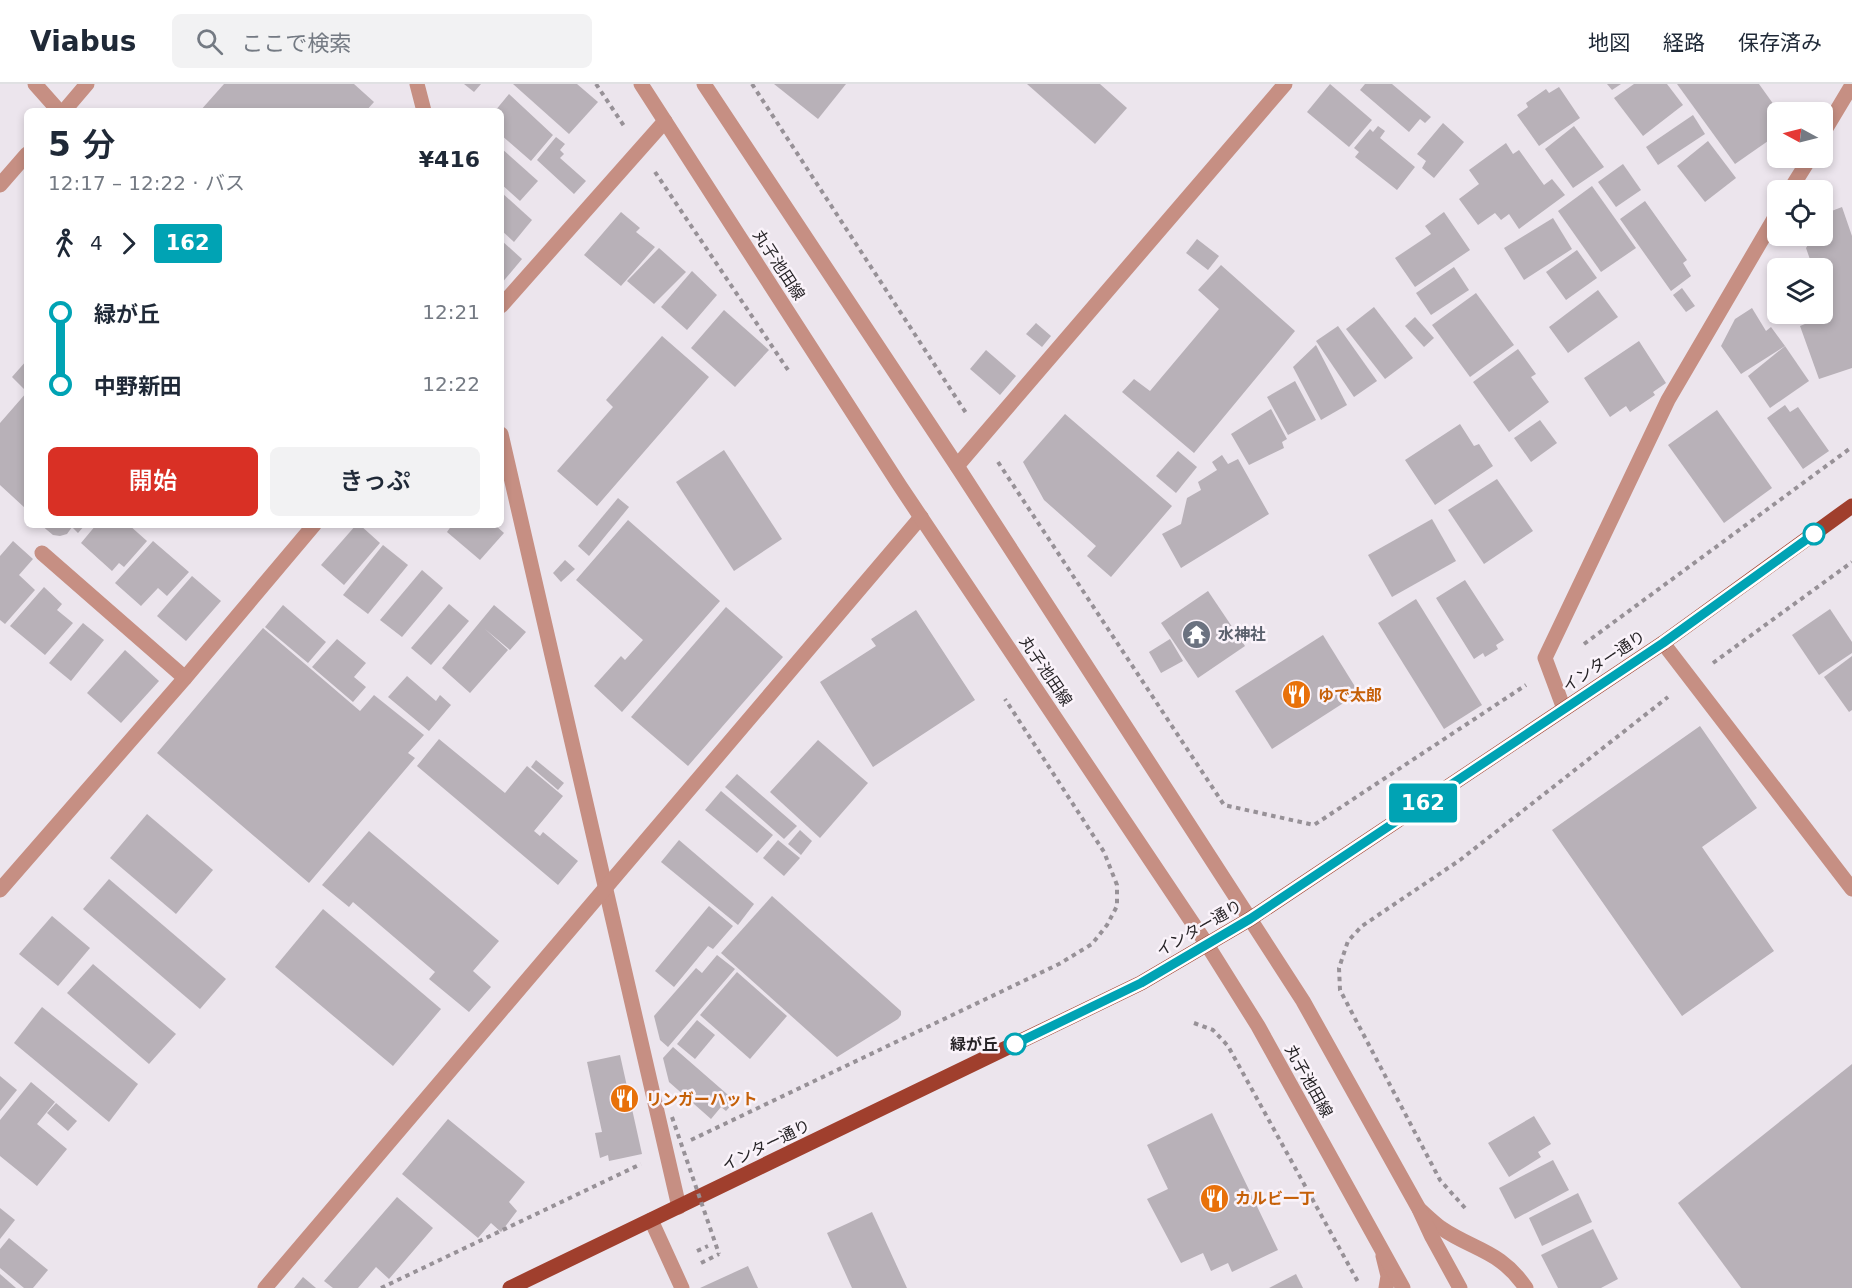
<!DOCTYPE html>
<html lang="ja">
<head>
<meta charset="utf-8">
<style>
	body { margin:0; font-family:"DejaVu Sans","Noto Sans JP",sans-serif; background:#f2f2f3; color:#1f2937; height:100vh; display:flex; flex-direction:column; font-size:22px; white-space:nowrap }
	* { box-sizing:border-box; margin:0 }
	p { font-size:20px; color:#747a83 }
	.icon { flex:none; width:33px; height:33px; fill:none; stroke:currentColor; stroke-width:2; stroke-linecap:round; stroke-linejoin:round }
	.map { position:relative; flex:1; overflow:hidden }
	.details { position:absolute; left:24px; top:24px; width:480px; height:420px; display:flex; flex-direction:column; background:#fff; border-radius:9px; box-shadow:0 3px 9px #0003 }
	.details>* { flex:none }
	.badge { padding:0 12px; border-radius:4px; font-size:21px; line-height:39px }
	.needle { width:39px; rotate:277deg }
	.fabs { position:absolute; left:1767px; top:18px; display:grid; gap:12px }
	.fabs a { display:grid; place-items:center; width:66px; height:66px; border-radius:9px; background:#fff; box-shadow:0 3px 9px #0003; font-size:30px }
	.map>.badge { position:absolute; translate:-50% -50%; box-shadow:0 0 0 3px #fff }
	.legs { display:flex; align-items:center; gap:9px; height:66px; padding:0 24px; font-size:20px }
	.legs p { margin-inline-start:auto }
	.overview { display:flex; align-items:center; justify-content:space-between; height:102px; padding:0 24px }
	h1 { font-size:33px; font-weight:600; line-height:45px }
	.cta { display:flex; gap:12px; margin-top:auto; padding:12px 24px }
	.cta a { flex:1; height:69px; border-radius:9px; background:#d93025; color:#fff; font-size:24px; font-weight:600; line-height:69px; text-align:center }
	.cta a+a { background:#f2f2f3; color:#1f2937 }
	ul { padding:0 24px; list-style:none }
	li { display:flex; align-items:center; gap:21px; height:72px; font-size:22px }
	li i { display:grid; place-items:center; width:9px; height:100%; margin:0 8px; background:currentColor }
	li i::after { content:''; width:15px; height:15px; margin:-8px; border:4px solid; border-radius:50%; background:#fff }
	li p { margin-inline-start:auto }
	li:first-child i { background:linear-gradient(#0000 50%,currentColor 0) }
	li:last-child i { background:linear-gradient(currentColor 50%,#0000 0) }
	header { display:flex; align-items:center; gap:36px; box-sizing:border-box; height:84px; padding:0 30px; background:#fff; border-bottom:2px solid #e0e1e3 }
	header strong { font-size:28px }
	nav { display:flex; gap:33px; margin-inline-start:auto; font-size:21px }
	.search { width:420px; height:54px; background:#f2f2f3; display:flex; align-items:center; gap:15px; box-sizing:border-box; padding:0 21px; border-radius:9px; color:#747a83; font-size:22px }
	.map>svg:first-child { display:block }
	.building { fill:#b8b1b8 }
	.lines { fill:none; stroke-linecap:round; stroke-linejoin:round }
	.path { stroke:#979197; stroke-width:4; stroke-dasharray:4.5 4.5; stroke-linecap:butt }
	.minor { stroke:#c68f83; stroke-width:15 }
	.tertiary { stroke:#c68f83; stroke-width:15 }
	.primary { stroke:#a03f2d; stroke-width:15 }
	.path-bridge { stroke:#979197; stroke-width:4; stroke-dasharray:4.5 4.5; stroke-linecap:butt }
	.line-1-casing { stroke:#fff; stroke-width:14 }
	.line-1 { stroke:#00a3b4; stroke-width:9 }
	.stop-1-dot { fill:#fff; stroke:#00a3b4; stroke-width:3 }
	.labels { text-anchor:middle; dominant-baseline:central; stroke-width:5; stroke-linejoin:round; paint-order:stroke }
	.street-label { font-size:16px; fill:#272427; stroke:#faf3fa }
	.worship-label { font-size:16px; font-weight:bold; fill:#5b616d; stroke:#faf3fa; text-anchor:start }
	.food-label { font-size:16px; font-weight:bold; fill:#c56008; stroke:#faf3fa; text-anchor:start }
	.stop-label { font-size:16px; font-weight:bold; fill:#272427; stroke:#faf3fa; text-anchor:end }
</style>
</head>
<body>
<header>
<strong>Viabus</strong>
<div class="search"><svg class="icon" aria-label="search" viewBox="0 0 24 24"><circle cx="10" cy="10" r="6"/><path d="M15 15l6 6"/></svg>ここで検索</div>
<nav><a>地図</a><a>経路</a><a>保存済み</a></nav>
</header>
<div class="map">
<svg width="1852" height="1204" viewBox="0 0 1852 1204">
	<rect width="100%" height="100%" fill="#ece5ed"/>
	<g class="building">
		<polygon points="224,0 354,0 374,18 366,27 200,27"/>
		<polygon points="464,0 481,0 474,8"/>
		<polygon points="513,0 577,0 598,18 569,50"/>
		<polygon points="774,0 846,0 818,35"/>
		<polygon points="1027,0 1100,0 1127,24 1095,60"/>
		<polygon points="1330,0 1372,36 1349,63 1307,28"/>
		<polygon points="1365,0 1392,0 1431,33 1425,39 1420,35 1409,48 1360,6"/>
		<polygon points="1607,0 1621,0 1612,6"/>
		<polygon points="1634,0 1667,0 1683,21 1643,52 1614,14"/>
		<polygon points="1677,0 1759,0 1779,28 1778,50 1735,80"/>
		<polygon points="1559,3 1580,34 1539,62 1517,31 1528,23 1526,19 1546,5 1549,9"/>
		<polygon points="509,10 553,51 531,77 501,51 501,27 495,27"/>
		<polygon points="1693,31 1705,50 1658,81 1646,63"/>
		<polygon points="1443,39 1464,58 1434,94 1422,84 1426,77 1417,70"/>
		<polygon points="1378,42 1385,47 1380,54 1415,83 1397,106 1355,73 1359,68 1354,64 1370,45 1373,48"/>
		<polygon points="1574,42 1604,83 1573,104 1545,65"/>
		<polygon points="556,53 565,60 560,66 564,70 560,74 586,97 574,110 537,76"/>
		<polygon points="1708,57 1736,94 1705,118 1677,82"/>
		<polygon points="1506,59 1513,70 1519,66 1544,101 1552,95 1565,111 1519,145 1509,130 1501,136 1495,129 1478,141 1459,115 1479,100 1469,86"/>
		<polygon points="501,64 538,97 520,117 501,100"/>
		<polygon points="1623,80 1641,106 1616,123 1598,98"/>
		<polygon points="1592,102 1636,164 1601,188 1558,127"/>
		<polygon points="501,108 532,136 514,158 501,146"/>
		<polygon points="1645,117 1687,176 1683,179 1691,192 1671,207 1620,135"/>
		<polygon points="1842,123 1852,152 1852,284 1819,295 1800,242 1822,233 1822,184 1813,184 1806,164 1814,152 1822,152 1822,139 1829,128"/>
		<polygon points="621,128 640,144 636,148 655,163 621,202 584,171"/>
		<polygon points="1444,128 1470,166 1415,203 1395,174 1431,150 1425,142"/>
		<polygon points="1553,134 1572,165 1524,196 1504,164"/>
		<polygon points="1197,155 1219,172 1208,186 1186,169"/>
		<polygon points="501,156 522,175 501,200"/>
		<polygon points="659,164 686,188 654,220 627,197"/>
		<polygon points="1577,166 1597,194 1566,216 1546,188"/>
		<polygon points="1221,181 1295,247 1194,369 1122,308 1134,295 1150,307 1219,225 1198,206"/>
		<polygon points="1454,183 1469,206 1431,231 1416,209"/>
		<polygon points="692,187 717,211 687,246 661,223"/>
		<polygon points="1682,204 1695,222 1686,228 1673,211"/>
		<polygon points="1598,206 1618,233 1568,269 1549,243"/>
		<polygon points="1476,209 1514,261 1470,293 1432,241"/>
		<polygon points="1374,223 1413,274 1385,295 1346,245"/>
		<polygon points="1752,224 1766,247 1771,243 1785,262 1741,290 1721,262 1735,235"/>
		<polygon points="724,226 769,266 735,303 691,264"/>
		<polygon points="1415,233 1434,254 1424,263 1405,242"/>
		<polygon points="1036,239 1051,252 1042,263 1026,250"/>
		<polygon points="1338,242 1377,297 1354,313 1316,257"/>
		<polygon points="662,252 709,293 597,422 557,387 613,323 606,316"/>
		<polygon points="1639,257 1666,299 1653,308 1655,311 1630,328 1626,322 1610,333 1584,294"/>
		<polygon points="1316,261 1347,321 1321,336 1293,283"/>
		<polygon points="1785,262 1809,297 1770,324 1748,292"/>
		<polygon points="1518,265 1536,290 1531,293 1549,318 1509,348 1473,298"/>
		<polygon points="986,266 1016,292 1000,311 970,285"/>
		<polygon points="27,276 27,422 25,424 0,401 0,339 27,308 12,293"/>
		<polygon points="1295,297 1316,336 1288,351 1267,313"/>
		<polygon points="1785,321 1790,328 1798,323 1829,367 1803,385 1767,334"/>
		<polygon points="1271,325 1287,355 1282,358 1284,364 1249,381 1231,350"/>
		<polygon points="1717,326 1772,404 1724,439 1668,361"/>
		<polygon points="1065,330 1172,422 1111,493 1087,472 1096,462 1044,416 1023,378"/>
		<polygon points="1540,336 1557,359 1531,378 1514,354"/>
		<polygon points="1460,340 1474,362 1479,360 1493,382 1435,421 1405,376"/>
		<polygon points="724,366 782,455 734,487 676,398"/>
		<polygon points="1178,367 1197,383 1176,409 1156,392"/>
		<polygon points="1222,371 1228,380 1238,375 1269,430 1181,484 1162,450 1181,440 1187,414 1201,406 1198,398 1217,386 1212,378"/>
		<polygon points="1497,395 1533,447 1484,480 1448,426"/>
		<polygon points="618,414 629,423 589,472 578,462"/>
		<polygon points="1432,435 1456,477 1392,513 1368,471"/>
		<polygon points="628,436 720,517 622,628 594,602 621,572 625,576 643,556 576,496"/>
		<polygon points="41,441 85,441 78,449 72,443 67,450 60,452 53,451"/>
		<polygon points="96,441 129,441 147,457 124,483 119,479 112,487 81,459"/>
		<polygon points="356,441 360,441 380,459 344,501 321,481"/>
		<polygon points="452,441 495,441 504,449 480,476 447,448"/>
		<polygon points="13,457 33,475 19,491 35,506 5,540 0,536 0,472"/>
		<polygon points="153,457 189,488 167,512 158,504 141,522 115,499"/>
		<polygon points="383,461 408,481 368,530 343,511"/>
		<polygon points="565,476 575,485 561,498 553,489"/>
		<polygon points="422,486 443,504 402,553 380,536"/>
		<polygon points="192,492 221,517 186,557 157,532"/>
		<polygon points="1465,496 1504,556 1496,561 1498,565 1485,573 1483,569 1474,575 1436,514"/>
		<polygon points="44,503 62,520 57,526 73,539 45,571 10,542"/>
		<polygon points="1208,507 1245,562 1198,594 1161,539"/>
		<polygon points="1416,515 1482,621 1444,645 1378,539"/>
		<polygon points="449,520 469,537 431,581 411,564"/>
		<polygon points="283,521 326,558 308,579 265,543"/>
		<polygon points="494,521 526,548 510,566 485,545 508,566 470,609 442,584"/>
		<polygon points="726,523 783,573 688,682 631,633"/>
		<polygon points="1830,525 1852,558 1852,569 1819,591 1792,551"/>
		<polygon points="916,526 975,616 873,683 820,598 876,562 871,555"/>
		<polygon points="83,539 104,556 71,597 49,579"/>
		<polygon points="263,544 360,627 374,611 424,651 408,669 415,674 309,799 157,669"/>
		<polygon points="1323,551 1359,609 1272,665 1235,607"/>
		<polygon points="337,555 366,579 354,593 366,603 353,618 312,583"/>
		<polygon points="1170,555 1183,577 1161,589 1149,568"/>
		<polygon points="125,566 159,597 121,639 87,609"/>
		<polygon points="1852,572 1852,626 1849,628 1824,593"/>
		<polygon points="407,592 436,617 440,611 451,621 429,647 388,613"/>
		<polygon points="1700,642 1757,724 1702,763 1774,867 1682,932 1552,746"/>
		<polygon points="439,655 505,709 527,682 563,712 534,747 540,752 543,748 578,777 558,801 417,682"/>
		<polygon points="818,656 868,699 820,754 770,708"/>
		<polygon points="536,676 564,699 558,706 531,683"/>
		<polygon points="737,690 797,742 784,755 725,703"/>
		<polygon points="721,707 773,751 757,769 705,726"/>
		<polygon points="147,730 213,786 176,830 110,774"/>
		<polygon points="800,746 812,757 801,771 788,760"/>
		<polygon points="369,747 499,857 473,887 491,903 469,928 429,895 435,888 353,818 349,823 322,801"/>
		<polygon points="679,756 754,820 738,841 661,778"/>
		<polygon points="778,756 800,774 784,792 763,774"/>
		<polygon points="109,795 226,895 200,925 83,825"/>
		<polygon points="772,812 901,927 901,931 898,935 837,973 721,869"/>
		<polygon points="709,822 733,842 713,865 708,862 674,903 655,887"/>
		<polygon points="323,825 441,925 393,982 275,883"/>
		<polygon points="52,832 90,864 58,902 19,870"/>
		<polygon points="717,871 735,885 668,963 660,956 654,932 696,884 702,889"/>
		<polygon points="93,880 176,950 149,980 67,909"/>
		<polygon points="737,888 787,932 750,975 700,931"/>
		<polygon points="42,923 138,1000 109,1038 14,959"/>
		<polygon points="697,936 715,951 695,975 677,960"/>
		<polygon points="673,963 735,1017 726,1027 721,1023 711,1035 669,998 663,974"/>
		<polygon points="620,971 642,1070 609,1077 608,1071 600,1074 595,1049 602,1048 587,978"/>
		<polygon points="1852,980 1852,1204 1741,1204 1678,1119"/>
		<polygon points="0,992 17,1006 0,1027"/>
		<polygon points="31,998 55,1018 37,1040 67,1065 37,1102 0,1072 0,1036"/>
		<polygon points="56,1019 77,1037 68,1047 47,1029"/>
		<polygon points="1212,1029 1278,1166 1232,1188 1228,1179 1211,1187 1203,1169 1181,1179 1147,1115 1168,1105 1147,1061"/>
		<polygon points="1534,1032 1551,1060 1538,1068 1541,1073 1509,1093 1488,1059"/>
		<polygon points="448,1035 525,1098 509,1118 517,1127 501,1148 491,1139 478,1154 402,1090"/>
		<polygon points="1553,1076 1569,1106 1515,1135 1499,1104"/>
		<polygon points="1578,1109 1592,1138 1542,1162 1529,1134"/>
		<polygon points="397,1113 433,1144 389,1195 376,1183 358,1204 333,1204 324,1197"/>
		<polygon points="0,1124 15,1136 0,1155"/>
		<polygon points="872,1128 907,1204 852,1204 827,1149"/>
		<polygon points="1593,1145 1618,1195 1601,1204 1558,1204 1541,1171"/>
		<polygon points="9,1154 48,1186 33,1204 24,1204 0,1184 0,1165"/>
		<polygon points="748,1182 758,1204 700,1204"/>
		<polygon points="0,1190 16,1204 0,1204"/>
		<polygon points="1296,1190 1303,1204 1269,1204"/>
		<polygon points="303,1193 316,1204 294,1204"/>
	</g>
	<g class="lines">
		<g class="path">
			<polyline points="596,0 624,42"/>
			<polyline points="752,0 966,329"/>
			<polyline points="655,88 788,286"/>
			<polyline points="998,378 1224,721 1314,741 1526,601"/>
			<polyline points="1584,560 1852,363"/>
			<polyline points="1713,579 1852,478"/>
			<polyline points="1194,939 1213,946 1228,962 1358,1198"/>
			<polyline points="691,1056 1059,880 1092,860 1107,841 1117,822 1117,801 1104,768 1005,615"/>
			<polyline points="1465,1124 1440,1096 1340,906 1339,884 1348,857 1362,842 1460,776 1668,613"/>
			<polyline points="697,1167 708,1162"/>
			<polyline points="701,1179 719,1170"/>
			<polyline points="381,1204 641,1080"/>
		</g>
		<g class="minor">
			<polyline points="35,0 59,27"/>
			<polyline points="417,0 424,27"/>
			<polyline points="1822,51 1852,1"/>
			<polyline points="1790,106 1810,74"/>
			<polyline points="501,222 665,37"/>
			<polyline points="501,350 679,1123"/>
			<polyline points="957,382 1285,0"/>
			<polyline points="42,469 185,594"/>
			<polyline points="1663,559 1852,805"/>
			<polyline points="1564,625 1545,574 1668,316 1778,128"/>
			<polyline points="0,806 185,594 314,441"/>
			<path d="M1419 1125C1426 1131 1433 1138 1441 1144 1475 1167 1500 1166 1526 1204"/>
			<polyline points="651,1136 682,1204"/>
			<polyline points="1383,1172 1388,1192 1386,1204"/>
			<polyline points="265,1204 921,433"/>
		</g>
		<g class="tertiary">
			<polyline points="641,0 900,402 1206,859 1258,942 1403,1204"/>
			<polyline points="704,0 957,382 1250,835 1303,917 1419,1125 1432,1153 1460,1204"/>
			<polyline points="64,27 87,0"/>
			<polyline points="0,101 27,70"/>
		</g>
		<polyline class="primary" points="510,1204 1141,899 1250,835 1663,559 1852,422"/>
		<polyline class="path-bridge" points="672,1033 719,1170"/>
	</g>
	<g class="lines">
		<defs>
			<polyline id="line-1" points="1015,960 1141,899 1250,835 1663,559 1814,450"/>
		</defs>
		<use href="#line-1" class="line-1-casing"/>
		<use href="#line-1" class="line-1"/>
	</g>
	<defs>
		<symbol id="temple-disc" viewBox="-11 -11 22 22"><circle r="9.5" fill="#6b7280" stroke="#faf3fa"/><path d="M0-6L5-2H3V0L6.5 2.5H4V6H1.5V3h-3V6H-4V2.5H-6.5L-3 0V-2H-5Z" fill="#fff"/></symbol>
		<symbol id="restaurant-disc" viewBox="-11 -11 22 22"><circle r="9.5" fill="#e8710a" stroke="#faf3fa"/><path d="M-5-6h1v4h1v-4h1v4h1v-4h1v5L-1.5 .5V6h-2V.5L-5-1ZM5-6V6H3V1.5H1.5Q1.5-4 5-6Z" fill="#fff"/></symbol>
	</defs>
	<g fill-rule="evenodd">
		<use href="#temple-disc" x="1180" y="534" width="33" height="33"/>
		<use href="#restaurant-disc" x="1280" y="594" width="33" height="33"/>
		<use href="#restaurant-disc" x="608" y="998" width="33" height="33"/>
		<use href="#restaurant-disc" x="1198" y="1098" width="33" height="33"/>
	</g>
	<g class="stop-1-dot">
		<circle cx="1814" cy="450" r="10"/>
		<circle cx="1015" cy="960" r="10"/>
	</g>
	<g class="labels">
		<g class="street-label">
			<text transform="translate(779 181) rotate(57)">丸子池田線</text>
			<text transform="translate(1604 577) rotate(-34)">インター通り</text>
			<text transform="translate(1046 587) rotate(56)">丸子池田線</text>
			<text transform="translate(1199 844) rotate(-30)">インター通り</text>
			<text transform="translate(1309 997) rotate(61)">丸子池田線</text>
			<text transform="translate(766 1061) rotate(-26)">インター通り</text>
		</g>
		<g class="worship-label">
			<text x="1218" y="550">水神社</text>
		</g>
		<g class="food-label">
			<text x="1318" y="611">ゆで太郎</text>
			<text x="646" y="1015">リンガーハット</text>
			<text x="1235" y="1114">カルビ一丁</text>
		</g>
		<g class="stop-label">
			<text x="998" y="960">緑が丘</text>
		</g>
	</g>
</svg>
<div class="fabs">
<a><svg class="needle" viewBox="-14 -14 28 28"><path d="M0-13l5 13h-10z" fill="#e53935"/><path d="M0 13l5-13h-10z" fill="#747a83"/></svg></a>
<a><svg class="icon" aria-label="locate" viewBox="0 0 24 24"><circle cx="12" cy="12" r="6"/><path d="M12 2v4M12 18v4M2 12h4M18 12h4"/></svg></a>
<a><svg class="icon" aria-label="layers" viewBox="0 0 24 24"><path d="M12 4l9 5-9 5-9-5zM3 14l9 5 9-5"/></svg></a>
</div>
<b class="badge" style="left:1423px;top:719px;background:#00a3b4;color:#fff">162</b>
<section class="details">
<div class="overview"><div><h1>5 分</h1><p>12:17 – 12:22 · バス</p></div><b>¥416</b></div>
<div class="legs"><svg class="icon" aria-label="walk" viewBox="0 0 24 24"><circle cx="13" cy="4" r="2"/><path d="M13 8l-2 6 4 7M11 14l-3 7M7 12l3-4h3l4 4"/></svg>4<svg class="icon" aria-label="forward" viewBox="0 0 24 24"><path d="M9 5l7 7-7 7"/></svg><b class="badge" style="background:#00a3b4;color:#fff">162</b></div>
<ul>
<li><i style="color:#00a3b4"></i><b>緑が丘</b><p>12:21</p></li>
<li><i style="color:#00a3b4"></i><b>中野新田</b><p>12:22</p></li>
</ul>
<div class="cta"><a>開始</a><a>きっぷ</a></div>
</section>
</div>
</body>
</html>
